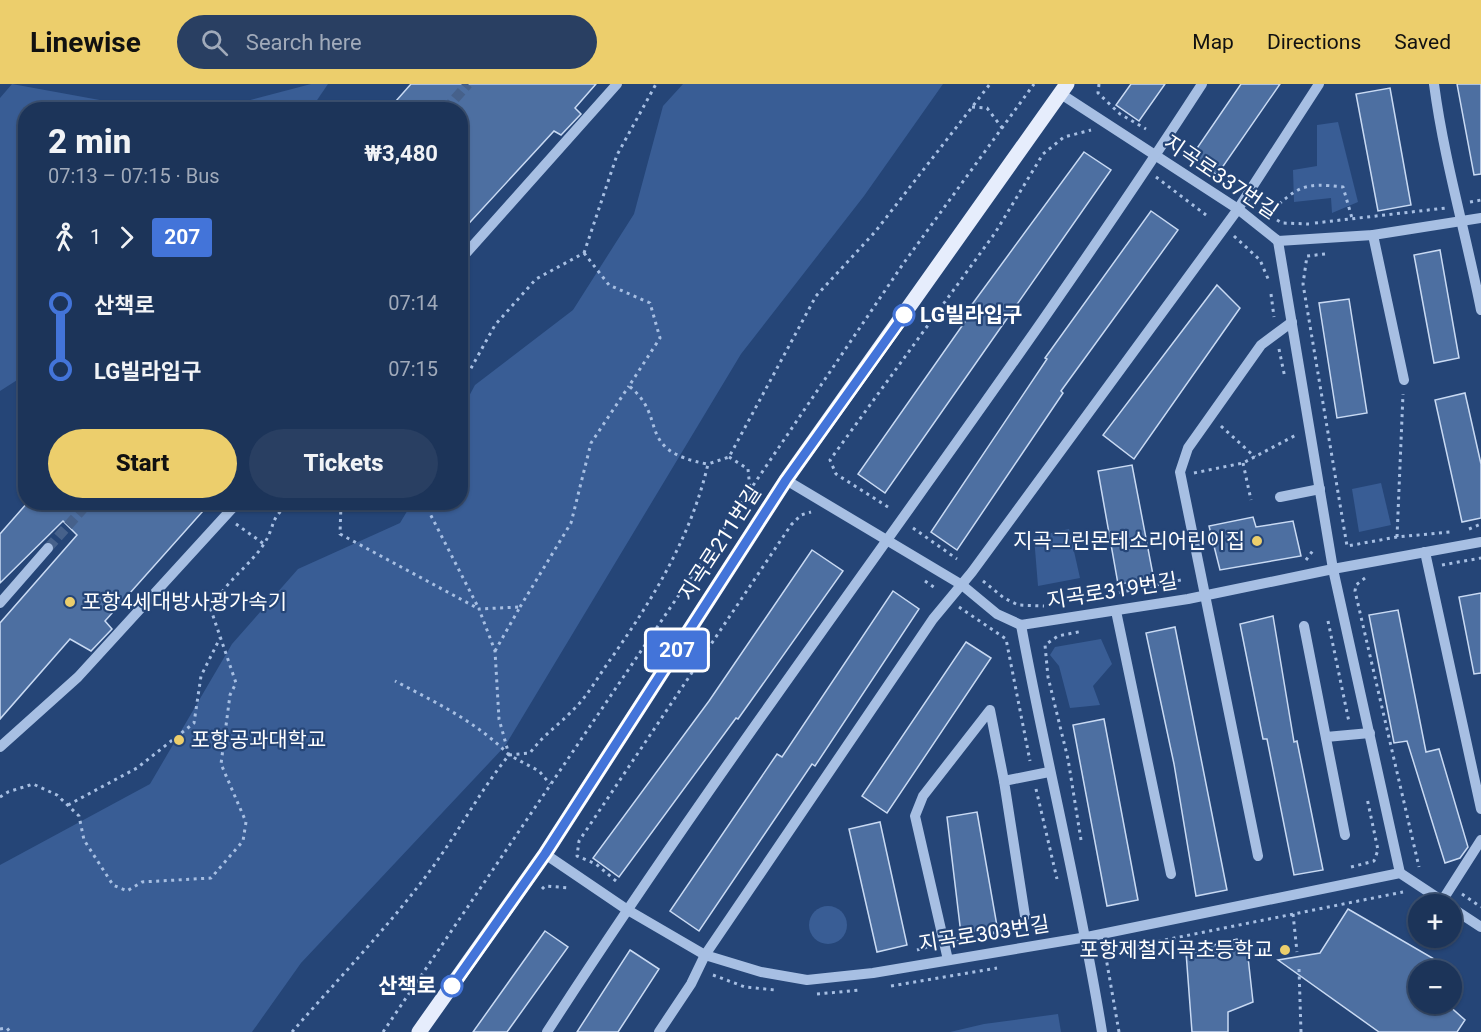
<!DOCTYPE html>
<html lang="en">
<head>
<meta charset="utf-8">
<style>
	body { margin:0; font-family:Roboto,"Noto Sans KR",sans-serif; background:#293f62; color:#f1f3f6; height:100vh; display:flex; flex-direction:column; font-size:22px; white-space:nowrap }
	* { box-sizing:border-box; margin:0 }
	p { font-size:20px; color:#a0aaba }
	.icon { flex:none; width:33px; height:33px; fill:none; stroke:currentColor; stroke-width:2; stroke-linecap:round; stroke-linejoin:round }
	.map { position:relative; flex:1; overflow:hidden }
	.sheet { position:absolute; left:18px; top:18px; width:450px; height:408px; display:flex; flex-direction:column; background:#1c3459; border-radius:24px; box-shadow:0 2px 4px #0004,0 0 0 2px #3a4f6f }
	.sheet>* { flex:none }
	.badge { padding:0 12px; border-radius:4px; font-size:21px; line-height:39px }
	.fabs { position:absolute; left:1408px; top:810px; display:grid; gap:12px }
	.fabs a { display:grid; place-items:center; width:54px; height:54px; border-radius:50%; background:#1c3459; box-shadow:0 2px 4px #0004,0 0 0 2px #3a4f6f; font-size:30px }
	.map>.badge { position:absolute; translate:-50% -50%; box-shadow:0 0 0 3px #fff }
	.legs { display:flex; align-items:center; gap:9px; height:66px; padding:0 30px; font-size:20px }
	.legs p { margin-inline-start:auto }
	.overview { display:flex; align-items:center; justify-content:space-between; height:102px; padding:0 30px }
	h1 { font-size:33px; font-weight:800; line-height:45px }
	.primary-button { display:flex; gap:12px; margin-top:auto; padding:12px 30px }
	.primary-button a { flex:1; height:69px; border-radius:36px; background:#ecce6c; color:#111; font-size:24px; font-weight:800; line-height:69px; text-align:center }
	.primary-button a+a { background:#293f62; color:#f1f3f6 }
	ul { padding:0 30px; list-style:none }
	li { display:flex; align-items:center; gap:21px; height:66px; font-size:22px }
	li i { display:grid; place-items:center; width:9px; height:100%; margin:0 8px; background:currentColor }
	li i::after { content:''; width:15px; height:15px; margin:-8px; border:4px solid; border-radius:50%; background:#1c3459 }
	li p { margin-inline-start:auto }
	li:first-child i { background:linear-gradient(#0000 50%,currentColor 0) }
	li:last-child i { background:linear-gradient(currentColor 50%,#0000 0) }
	header { display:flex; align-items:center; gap:36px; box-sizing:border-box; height:84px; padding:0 30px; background:#ecce6c; color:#111 }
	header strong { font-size:28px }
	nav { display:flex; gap:33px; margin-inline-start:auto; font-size:21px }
	.search { width:420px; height:54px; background:#293f62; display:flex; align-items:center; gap:15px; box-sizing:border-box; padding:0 21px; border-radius:33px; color:#a0aaba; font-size:22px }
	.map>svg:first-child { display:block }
	.green { fill:#395d95 }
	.building { fill:#4d6fa1; stroke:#c9daf3; stroke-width:1.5 }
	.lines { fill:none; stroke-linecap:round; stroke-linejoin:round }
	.minor-tunnel { stroke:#46618b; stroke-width:10; stroke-dasharray:10 5; stroke-linecap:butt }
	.path { stroke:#a7bfe3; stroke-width:3; stroke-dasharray:3 4.5; stroke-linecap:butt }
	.minor { stroke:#a7bfe3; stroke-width:10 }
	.major { stroke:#e6edfc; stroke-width:15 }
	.line-1-casing { stroke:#fff; stroke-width:14 }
	.line-1 { stroke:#4374d9; stroke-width:9 }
	.stop-1-dot { fill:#fff; stroke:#4374d9; stroke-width:3 }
	.poi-dot { fill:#ecce6c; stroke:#254577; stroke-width:2 }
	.labels { text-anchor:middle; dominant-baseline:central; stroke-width:4.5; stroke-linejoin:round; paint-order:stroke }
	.street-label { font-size:21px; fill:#fff; stroke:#254577 }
	.stop-label { font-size:21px; font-weight:bold; fill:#fff; stroke:#254577; text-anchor:start }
	.poi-label { font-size:21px; fill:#fff; stroke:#254577; text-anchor:end }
</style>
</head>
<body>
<header>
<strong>Linewise</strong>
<div class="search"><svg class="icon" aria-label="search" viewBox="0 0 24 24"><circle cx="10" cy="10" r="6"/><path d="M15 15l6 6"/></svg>Search here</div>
<nav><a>Map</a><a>Directions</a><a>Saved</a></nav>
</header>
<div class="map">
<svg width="1481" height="948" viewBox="0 0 1481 948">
	<rect width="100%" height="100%" fill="#254577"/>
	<g class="green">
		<polygon points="12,0 149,25 26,26 25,291 0,307 0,14"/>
		<polygon points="311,0 328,0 311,25 216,25"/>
		<polygon points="683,0 943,0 864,112 741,270 505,662 301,879 252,948 0,948 0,781 150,700 232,560 298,485 400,439 412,419 460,418 461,327 475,301 573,226 634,130 663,22"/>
		<polygon points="1338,38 1358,118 1332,129 1331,114 1294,118 1293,86 1317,82 1317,41"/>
		<polygon points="1381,399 1391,441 1359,448 1352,405"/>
		<polygon points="1069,445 1080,494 1038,502 1034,453"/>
		<polygon points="1101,555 1112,580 1093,602 1100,621 1070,624 1059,582 1050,571 1055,563"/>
		<circle cx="828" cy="841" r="19"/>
		<polygon points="1058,930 1061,948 950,948 984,940"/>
	</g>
	<g class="building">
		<polygon points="411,0 596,0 575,24 581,30 561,51 554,47 460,149 460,26 388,26"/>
		<polygon points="1131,0 1165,0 1139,37 1116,21"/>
		<polygon points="1241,0 1280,0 1217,91 1191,73"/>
		<polygon points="1457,0 1481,0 1481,90 1474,91"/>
		<polygon points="1390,4 1411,121 1378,127 1356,10"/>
		<polygon points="1084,68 1111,86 885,409 858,390 969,232 965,230"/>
		<polygon points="1151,127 1178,146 1061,307 1063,309 957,466 931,448 1047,275 1045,274"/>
		<polygon points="1440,166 1459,274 1434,279 1414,171"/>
		<polygon points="1217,201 1240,224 1134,375 1103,351"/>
		<polygon points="1349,215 1367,329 1337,334 1319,219"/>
		<polygon points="1465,309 1481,380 1481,434 1462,438 1435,316"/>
		<polygon points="1132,381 1154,496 1118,500 1098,387"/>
		<polygon points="28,418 211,418 105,537 112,545 91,567 70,555 0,635 0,539 77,451 63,437 0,499 0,450"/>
		<polygon points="1253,433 1256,443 1293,437 1301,472 1220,486 1209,442"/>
		<polygon points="812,466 843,487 738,635 736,634 619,793 593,774 709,617"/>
		<polygon points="893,507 919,525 815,682 812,680 699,847 670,827 777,670 782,673"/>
		<polygon points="1481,509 1481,589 1474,590 1459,513"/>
		<polygon points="1398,526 1426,668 1439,665 1468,763 1460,774 1445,779 1407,657 1394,659 1369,531"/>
		<polygon points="1273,532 1294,658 1297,657 1323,786 1294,791 1267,655 1263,655 1240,540"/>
		<polygon points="1175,543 1227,806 1196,812 1174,680 1146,549"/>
		<polygon points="966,558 991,574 887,729 862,712"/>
		<polygon points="1104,635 1138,816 1107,822 1073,641"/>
		<polygon points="977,728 997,842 961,850 947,733"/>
		<polygon points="880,738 907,861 877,868 849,745"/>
		<polygon points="1348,825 1453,886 1419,886 1419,920 1447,920 1465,936 1457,948 1379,948 1278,876 1320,869"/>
		<polygon points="545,847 568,863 507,948 473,948"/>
		<polygon points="1237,855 1247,864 1253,918 1228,928 1228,948 1192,948 1186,868"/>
		<polygon points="630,866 659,885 618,948 577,948"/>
	</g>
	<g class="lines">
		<g class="minor-tunnel">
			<polyline points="445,26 468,0"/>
			<polyline points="48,464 89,418"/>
		</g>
		<g class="path">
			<polyline points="1099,0 1098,9 1120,30 1146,45"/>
			<polyline points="972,23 987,24 1003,45"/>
			<polyline points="1156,93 1206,131"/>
			<polyline points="1470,118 1481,116"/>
			<path d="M1268 130C1298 103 1302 98 1343 103L1352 134"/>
			<polyline points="1277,136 1282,139 1309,140"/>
			<polyline points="1315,139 1446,124"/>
			<polyline points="1234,152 1260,176 1269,197"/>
			<path d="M584 169 609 201 650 219 660 254 629 302C669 334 634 366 707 380"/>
			<polyline points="584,169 617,71 656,0"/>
			<polyline points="1325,170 1307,172 1303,200 1347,462 1397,453 1450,448"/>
			<polyline points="1271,210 1274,233"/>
			<polyline points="1279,265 1285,294"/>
			<polyline points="460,304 495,241 536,195 584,169"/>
			<polyline points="1221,342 1255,373"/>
			<polyline points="729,373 748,385 750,405"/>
			<polyline points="1243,379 1251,416"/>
			<polyline points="1194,389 1243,379 1296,351"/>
			<polyline points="318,418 328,421 344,418"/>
			<polyline points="424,418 478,523"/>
			<polyline points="341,420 340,450 479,525"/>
			<polyline points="888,423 836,390 830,376 995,149 1043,70 1064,53 1091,46"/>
			<polyline points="236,440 264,460"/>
			<polyline points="913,444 957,475"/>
			<polyline points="1469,445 1481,440"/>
			<polyline points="1397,453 1403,310"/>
			<polyline points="1306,476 1314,465"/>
			<polyline points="1442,481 1481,474"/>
			<polyline points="1365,494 1356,501 1355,507 1419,783"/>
			<polyline points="925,497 935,504"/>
			<polyline points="983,497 1004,514 1018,521 1044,522"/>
			<polyline points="1097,513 1181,496"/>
			<polyline points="520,523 571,439 591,359 629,302"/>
			<polyline points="959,523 1006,555 1030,677"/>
			<polyline points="1328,537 1349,638"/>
			<polyline points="495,567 520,523 479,525 495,567 499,635 509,671 539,687 550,700"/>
			<path d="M509 671 530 669C543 651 560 640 575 624 589 610 599 591 610 576 653 515 691 453 708 380L729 373 816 212 875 148 990 0"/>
			<polyline points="1036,705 1057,795"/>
			<path d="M0 713 8 708 33 700 57 711 79 732 84 756 113 801 127 807 142 798 211 794 243 757 246 738 221 680 230 611 236 599 211 526C223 499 248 484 264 460 277 439 268 435 292 418"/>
			<polyline points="68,721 137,684 194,639 201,592 220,554"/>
			<polyline points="1081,756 1068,675 1048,593 1045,561 1058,552 1083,547"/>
			<polyline points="1351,783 1374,777 1378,766 1367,714"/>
			<polyline points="616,797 596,780 577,772 579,757 791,441 801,431 811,428"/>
			<polyline points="542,805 545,802 570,804"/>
			<polyline points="1462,810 1481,823"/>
			<polyline points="1293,830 1297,868"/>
			<polyline points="956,856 1020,844"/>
			<polyline points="917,866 931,862"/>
			<polyline points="1299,885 1301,948"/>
			<polyline points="713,891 745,903 775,906"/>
			<polyline points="891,902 997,884"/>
			<polyline points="817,910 861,906"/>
			<polyline points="0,945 7,944 10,948"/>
			<path d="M292 948C338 895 391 840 432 784 459 747 480 707 509 671 477 638 435 618 395 597"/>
			<polyline points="383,948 903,180 1034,0"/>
			<polyline points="1119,948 1105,868 1403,808"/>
		</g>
		<g class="minor">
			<path d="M1434 0C1444 76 1466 150 1481 226"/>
			<polyline points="1061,10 1238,125 1278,157 1373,151 1481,134"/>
			<polyline points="1373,151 1404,296"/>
			<polyline points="1278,157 1333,485 1400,789"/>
			<polyline points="460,176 617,0"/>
			<polyline points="786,396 962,501 997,530 1021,541 1188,515 1333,485 1481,458"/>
			<polyline points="1280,413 1320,405"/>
			<polyline points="1425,468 1481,725"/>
			<polyline points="0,519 48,464"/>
			<polyline points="1116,527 1171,790"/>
			<path d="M1021 541C1046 677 1080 811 1102 948"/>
			<polyline points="1304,542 1345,751"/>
			<polyline points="1326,653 1370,649"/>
			<polyline points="0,663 78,593 238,418"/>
			<polyline points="545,770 626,825 705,871 761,888 807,896 873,889 1087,853 1400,789 1447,820"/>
			<polyline points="1258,772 1180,388 1188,364 1261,261 1292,238"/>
			<polyline points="1442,817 1481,756"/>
			<polyline points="1452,824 1481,843"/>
			<polyline points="1025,832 1004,697 1049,688"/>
			<polyline points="948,876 915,732 923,712 990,626 1004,697"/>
			<path d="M547 948C755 625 993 323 1202 0"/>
			<polyline points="659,948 691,900 705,871 933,535 972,488 1238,125 1319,0"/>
		</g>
		<polyline class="major" points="419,948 545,770 786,396 1067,0"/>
	</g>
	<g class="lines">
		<defs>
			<polyline id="line-1" points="452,902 545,770 786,396 904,231"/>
		</defs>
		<use href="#line-1" class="line-1-casing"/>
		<use href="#line-1" class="line-1"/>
	</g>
	<g class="stop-1-dot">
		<circle cx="904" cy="231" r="10"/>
		<circle cx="452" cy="902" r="10"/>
	</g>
	<g class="poi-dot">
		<circle cx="1257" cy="457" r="6"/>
		<circle cx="70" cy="518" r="6"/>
		<circle cx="179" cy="656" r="6"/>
		<circle cx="1285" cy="866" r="6"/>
	</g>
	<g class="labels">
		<g class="street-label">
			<text transform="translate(1221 93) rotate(34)">지곡로337번길</text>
			<text transform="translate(720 459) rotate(-57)">지곡로211번길</text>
			<text transform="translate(1112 507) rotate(-9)">지곡로319번길</text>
			<text transform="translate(984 850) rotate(-9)">지곡로303번길</text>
		</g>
		<g class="stop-label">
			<text x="920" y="231">LG빌라입구</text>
			<text x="436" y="902" text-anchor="end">산책로</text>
		</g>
		<g class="poi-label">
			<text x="1245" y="457">지곡그린몬테소리어린이집</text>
			<text x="82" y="518" text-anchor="start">포항4세대방사광가속기</text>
			<text x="191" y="656" text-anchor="start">포항공과대학교</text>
			<text x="1273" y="866">포항제철지곡초등학교</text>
		</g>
	</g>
</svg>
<div class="fabs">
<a>+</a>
<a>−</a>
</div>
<b class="badge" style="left:677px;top:566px;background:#4374d9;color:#fff">207</b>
<section class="sheet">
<div class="overview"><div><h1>2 min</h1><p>07:13 – 07:15 · Bus</p></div><b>₩3,480</b></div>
<div class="legs"><svg class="icon" aria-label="walk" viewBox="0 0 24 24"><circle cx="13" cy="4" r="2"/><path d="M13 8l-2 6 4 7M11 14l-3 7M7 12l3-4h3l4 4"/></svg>1<svg class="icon" aria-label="forward" viewBox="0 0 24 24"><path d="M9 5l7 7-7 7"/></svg><b class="badge" style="background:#4374d9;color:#fff">207</b></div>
<ul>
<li><i style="color:#4374d9"></i><b>산책로</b><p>07:14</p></li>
<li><i style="color:#4374d9"></i><b>LG빌라입구</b><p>07:15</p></li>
</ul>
<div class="primary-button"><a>Start</a><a>Tickets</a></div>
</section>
</div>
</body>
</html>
